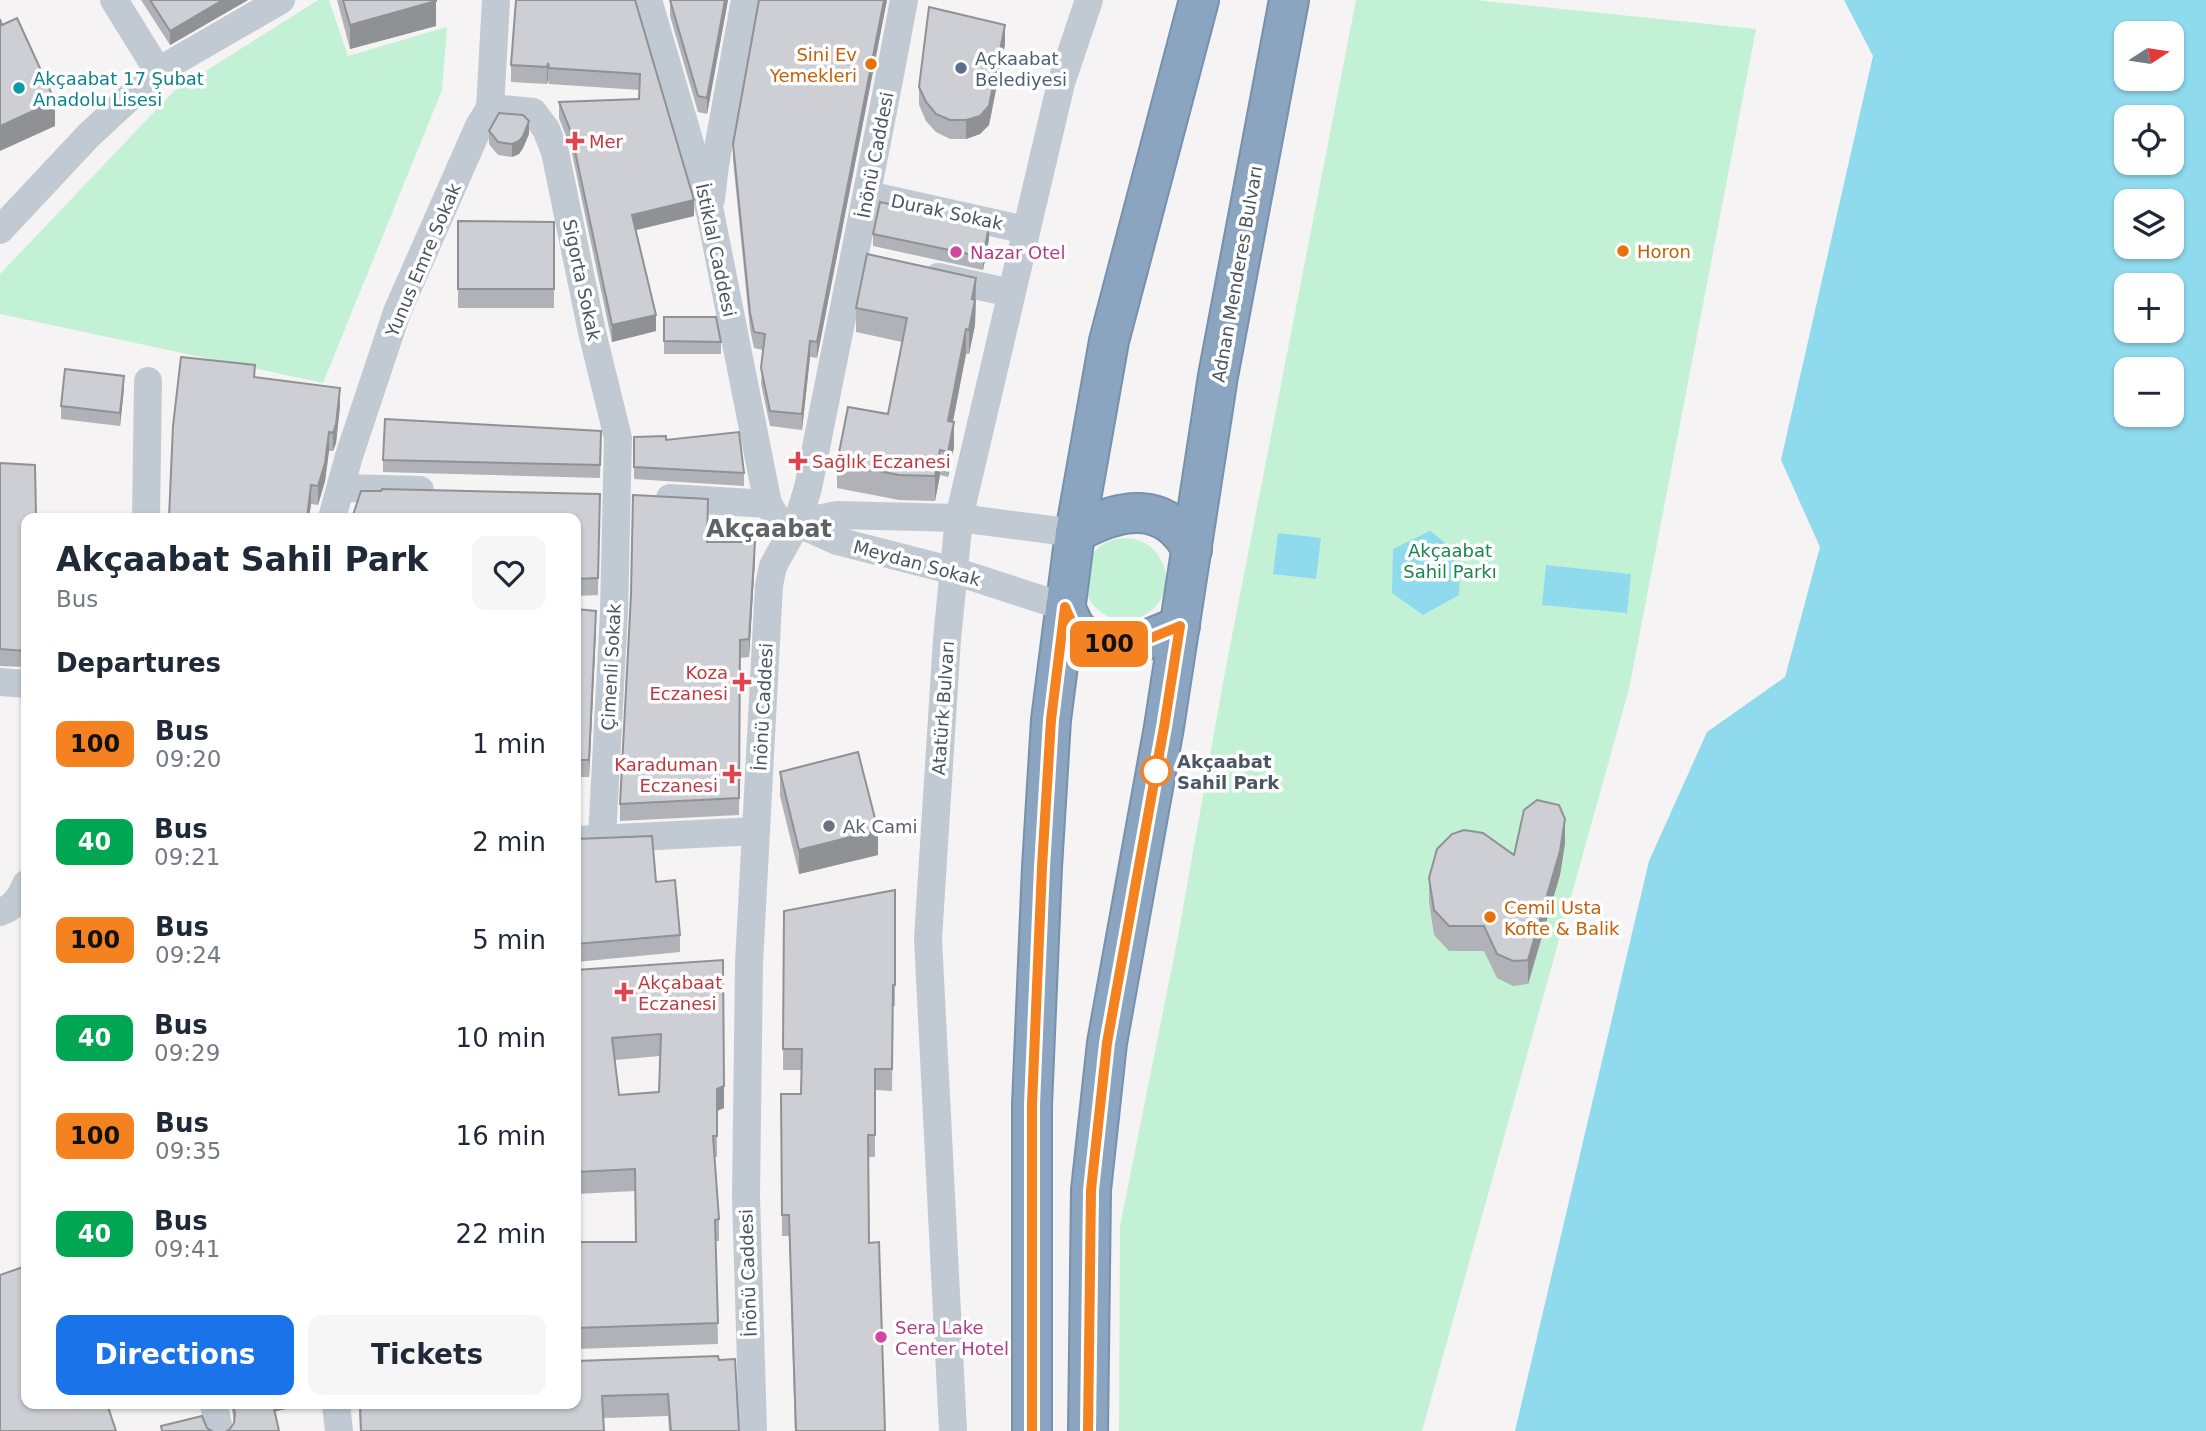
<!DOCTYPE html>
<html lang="en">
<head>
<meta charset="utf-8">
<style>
	body { margin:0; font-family:"DejaVu Sans",sans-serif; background:#f6f6f7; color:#1f2937; height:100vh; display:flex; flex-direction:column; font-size:26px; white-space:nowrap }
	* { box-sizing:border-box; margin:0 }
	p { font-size:23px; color:#747a83 }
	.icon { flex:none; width:38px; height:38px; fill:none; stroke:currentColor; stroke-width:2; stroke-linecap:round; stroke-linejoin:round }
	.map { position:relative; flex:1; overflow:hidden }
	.side { position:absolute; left:21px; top:513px; width:560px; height:896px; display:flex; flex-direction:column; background:#fff; border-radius:14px; box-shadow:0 2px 5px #0004 }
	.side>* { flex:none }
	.badge { padding:0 14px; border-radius:10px; font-size:24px; line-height:46px }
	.needle { width:46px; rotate:78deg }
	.tools { position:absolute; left:2114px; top:21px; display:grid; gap:14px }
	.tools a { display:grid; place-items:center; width:70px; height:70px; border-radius:14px; background:#fff; box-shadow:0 2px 5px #0004; font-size:35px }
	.map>.badge { position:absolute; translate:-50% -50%; box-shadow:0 0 0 4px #fff }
	h2 { padding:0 35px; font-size:26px; line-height:63px }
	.round { display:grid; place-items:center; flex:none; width:74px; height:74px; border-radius:14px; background:#f6f6f7 }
	.overview { display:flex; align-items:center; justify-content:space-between; height:119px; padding:0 35px }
	h1 { font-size:33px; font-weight:700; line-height:52px }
	.primary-button { display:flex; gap:14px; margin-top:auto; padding:14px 35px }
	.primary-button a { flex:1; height:80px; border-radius:14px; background:#1a73e8; color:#fff; font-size:28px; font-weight:700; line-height:80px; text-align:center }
	.primary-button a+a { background:#f6f6f7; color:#1f2937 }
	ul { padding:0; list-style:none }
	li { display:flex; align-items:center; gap:21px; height:98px; padding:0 35px }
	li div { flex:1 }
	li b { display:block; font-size:26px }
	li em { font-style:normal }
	li .badge { min-width:77px; font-weight:700; text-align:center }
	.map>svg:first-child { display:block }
	.green { fill:#c3f1d5 }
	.water { fill:#90daee; fill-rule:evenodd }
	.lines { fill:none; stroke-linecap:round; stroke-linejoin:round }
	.highway-casing { stroke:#7690ad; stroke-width:42 }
	.street { stroke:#c1cad2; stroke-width:28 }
	.highway { stroke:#8ba5c1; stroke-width:38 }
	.wall { fill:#b0b2b7; fill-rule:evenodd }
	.shaded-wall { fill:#909195 }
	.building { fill:#cdcfd5; stroke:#909195; stroke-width:2; fill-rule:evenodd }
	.line-casing { stroke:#fff; stroke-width:16 }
	.line { stroke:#f58220; stroke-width:10 }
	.food-dot { fill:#e8710a; stroke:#fff; stroke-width:2.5 }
	.service-dot { fill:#5c6f8a; stroke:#fff; stroke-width:2.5 }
	.culture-dot { fill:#0f9aa8; stroke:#fff; stroke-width:2.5 }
	.health-dot { fill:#e0444e; stroke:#fff; stroke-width:2.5 }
	.hotel-dot { fill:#d1479c; stroke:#fff; stroke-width:2.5 }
	.stop-dot { fill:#fff; stroke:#f58220; stroke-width:3.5 }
	.worship-dot { fill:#6b7280; stroke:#fff; stroke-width:2.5 }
	.labels { text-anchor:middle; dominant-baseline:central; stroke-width:7; stroke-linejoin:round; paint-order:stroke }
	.food-label { font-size:18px; fill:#c56008; stroke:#fff; text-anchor:start }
	.service-label { font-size:18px; fill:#4e5e75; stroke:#fff; text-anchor:start }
	.culture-label { font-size:18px; fill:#0d838f; stroke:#fff; text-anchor:start }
	.health-label { font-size:18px; fill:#be3a42; stroke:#fff; text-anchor:start }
	.street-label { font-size:18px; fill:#4a5661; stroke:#fff }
	.hotel-label { font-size:18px; fill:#b23c85; stroke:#fff; text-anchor:start }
	.park-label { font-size:18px; fill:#17864f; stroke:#fff }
	.stop-label { font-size:18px; font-weight:bold; fill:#4a5661; stroke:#fff; text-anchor:start }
	.worship-label { font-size:18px; fill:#5b616d; stroke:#fff; text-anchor:start }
	.district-label { font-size:24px; font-weight:bold; fill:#5f6368; stroke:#fff }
</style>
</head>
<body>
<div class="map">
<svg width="2206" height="1431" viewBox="0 0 2206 1431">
	<rect width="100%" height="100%" fill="#f5f3f3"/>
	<g class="green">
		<polygon points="318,0 329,0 348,56 447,27 442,90 323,383 0,314 0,274 174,91"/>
		<polygon points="1356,0 1475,0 1756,29 1629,689 1422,1431 1119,1431 1120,1226 1177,942 1224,677"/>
		<circle cx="1125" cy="579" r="41"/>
	</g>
	<g class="water">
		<path d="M1844 0H2206V1431H1515L1649 861 1707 732 1785 677 1820 547 1781 460 1873 56ZM2126 33H2172V79H2126ZM2126 117H2172V163H2126ZM2126 201H2172V247H2126ZM2126 285H2172V331H2126ZM2126 369H2172V415H2126Z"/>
		<polygon points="1430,531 1461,555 1459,595 1423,615 1392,593 1393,549"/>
		<polygon points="1278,533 1321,538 1316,579 1273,574"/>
		<polygon points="1546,565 1631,574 1627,613 1542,605"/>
	</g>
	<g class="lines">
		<defs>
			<g id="highway">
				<path d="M1075 533C1118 509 1165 498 1192 550"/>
				<polyline points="1065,607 1075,628 1088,639 1105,644 1134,645 1180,626"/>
				<polyline points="1032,1431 1032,1105 1042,867 1051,720 1075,533 1109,341 1199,0"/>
				<polyline points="1088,1431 1091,1190 1107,1043 1164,727 1218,376 1289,0"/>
			</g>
		</defs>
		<use href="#highway" class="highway-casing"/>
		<g class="street">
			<polyline points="114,0 158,71"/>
			<polyline points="648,0 710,212 768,504"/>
			<polyline points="490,108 533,112 546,129 555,152 592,332 618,438 614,612 602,838"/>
			<polyline points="868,195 1026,230"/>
			<polyline points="711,199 715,165 745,0"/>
			<polyline points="0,230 89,135 158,71 281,0"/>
			<polyline points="938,277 1011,293"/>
			<polyline points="341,488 420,490"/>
			<polyline points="670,498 768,504 778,520"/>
			<polyline points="146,518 148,381"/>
			<polyline points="332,518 349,456 397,312 479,126 490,108 496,0"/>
			<polyline points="1065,607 954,571 837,541 797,523 837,515 959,518 1075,533"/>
			<polyline points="0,682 26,684"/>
			<polyline points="576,840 756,831"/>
			<path d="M0 912C14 908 21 897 26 884"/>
			<polyline points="214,1404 219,1431"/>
			<polyline points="336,1404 339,1431"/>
			<path d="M753 1431 746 1196 749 963 769 585 773 566 797 523 808 488C840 325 874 163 904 0"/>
			<polyline points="953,1431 928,939 947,639 959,518 1061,83 1089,0"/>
		</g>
		<use href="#highway" class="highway"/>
	</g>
	<g class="wall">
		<polygon points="141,0 248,0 170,45"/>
		<polygon points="337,0 436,0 436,26 350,49"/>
		<polygon points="635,0 694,216 636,230 656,331 612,342 571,149 559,118 559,102 639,99 640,90 549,84 548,80 547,84 511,82 511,65"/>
		<polygon points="670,0 728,0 707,114 698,112 670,16"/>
		<polygon points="759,0 887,0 817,358 810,357 802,430 770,426 761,384 763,350 754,348 750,329 733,160 733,144"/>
		<polygon points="1005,44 989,125 980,134 966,139 950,139 936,132 926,121 919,105 919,87"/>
		<polygon points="489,131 529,134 523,148 519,154 512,157 498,155 489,144"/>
		<polygon points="458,221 554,222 554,308 458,308"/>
		<polygon points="873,234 989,239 983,270 873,246"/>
		<polygon points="976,302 975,325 969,354 966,354 953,422 954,447 948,477 940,475 935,501 899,500 837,488 837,463 888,414 902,342 856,332 856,308"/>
		<polygon points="664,317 721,342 721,354 664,354"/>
		<polygon points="255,377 340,406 336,443 333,451 329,451 325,481 318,505 311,504 309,518 169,518"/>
		<polygon points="124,388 120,426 61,419 61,406"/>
		<polygon points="601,431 600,478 383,472 383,460"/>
		<polygon points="634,437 666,440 744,473 744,486 634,479"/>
		<polygon points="0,463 26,518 26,667 0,666"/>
		<polygon points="600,494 598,595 576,596 576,518"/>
		<polygon points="707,542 755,560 749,657 740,658 739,815 620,821 620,804"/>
		<polygon points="576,609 596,628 589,777 576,777"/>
		<polygon points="780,772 878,855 799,874 780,796"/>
		<polygon points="576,839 656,882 680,935 680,952 576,962"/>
		<polygon points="1565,843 1560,875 1528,984 1513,986 1497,978 1484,951 1449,951 1434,935 1429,902 1429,878 1514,855"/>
		<polygon points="895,890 895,1006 893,1006 892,1091 875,1090 875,1157 868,1157 869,1243 885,1431 795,1431 789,1236 782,1236 781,1094 801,1094 802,1070 783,1070 784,911"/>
		<path d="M723 960 724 1108 717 1111V1157H714L719 1219V1241H716L718 1344 576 1349V1242H635V1191L576 1194V970ZM660 1056 659 1092 619 1095 615 1060Z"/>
		<polygon points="719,1360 739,1431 669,1431 668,1416 604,1418 604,1431 360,1431 359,1404 576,1404"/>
		<polygon points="231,1404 310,1404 275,1411 229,1430 234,1423"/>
	</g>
	<g class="shaded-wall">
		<polygon points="223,0 248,0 170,45 170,31"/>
		<polygon points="725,0 728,0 707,114 707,98"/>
		<polygon points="884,0 887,0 817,358 817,342"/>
		<polygon points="436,1 436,26 350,49 350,25"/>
		<polygon points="1005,25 1005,44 989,125 980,134 966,139 966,120"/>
		<polygon points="548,63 548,80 547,84 547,67"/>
		<polygon points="55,101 55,126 0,151 0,126"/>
		<polygon points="529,121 529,134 523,148 519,154 512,157 512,144"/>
		<polygon points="694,200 694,216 632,231 632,215"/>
		<polygon points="989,226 989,239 983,270 983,257"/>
		<polygon points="976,278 975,325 969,354 969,330 972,299"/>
		<polygon points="656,315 656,331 612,342 612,325"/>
		<polygon points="966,329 966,354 948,446 948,421"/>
		<polygon points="810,341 810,357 802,430 802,414"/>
		<polygon points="124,376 124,388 120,426 120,413"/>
		<polygon points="340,388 340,406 336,443 333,451 333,433"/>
		<polygon points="954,422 954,447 948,477 948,452"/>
		<polygon points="329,432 329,451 325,481 318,505 318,486"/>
		<polygon points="940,450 940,475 935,501 935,476"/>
		<polygon points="311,485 311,504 309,518 307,518"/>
		<polygon points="755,542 755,560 749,657 749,639"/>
		<polygon points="596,611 596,628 589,777 589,760"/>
		<polygon points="1565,819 1565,843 1560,875 1528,984 1528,960"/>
		<polygon points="878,830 878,855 799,874 799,850"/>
		<polygon points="724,1086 724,1108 717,1111 717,1089"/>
		<polygon points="272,1404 310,1404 272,1412"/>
	</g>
	<g class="building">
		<polygon points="150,0 223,0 170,31"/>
		<polygon points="343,0 436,0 436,1 350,25"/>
		<polygon points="516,0 635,0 694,200 632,215 656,315 612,325 571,132 559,102 639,99 640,74 549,68 548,63 547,67 511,65"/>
		<polygon points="670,0 725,0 707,98 698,96"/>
		<polygon points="759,0 884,0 817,342 810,341 802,414 770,411 761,368 765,334 754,332 750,313 733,144"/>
		<polygon points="929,7 1005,25 989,106 980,116 966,120 950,120 936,114 926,102 919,87"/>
		<polygon points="17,18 55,101 0,126 0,19 2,25"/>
		<polygon points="499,113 523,115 529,121 523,136 519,141 512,144 498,142 489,131"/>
		<polygon points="880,202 989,226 983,257 873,234"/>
		<polygon points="458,221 554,222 554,289 458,289"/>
		<polygon points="867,254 976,278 972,299 975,300 969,330 966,329 948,421 954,422 948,452 940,450 935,476 899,475 837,463 848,407 888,414 907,318 856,308"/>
		<polygon points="664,317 716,317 721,342 664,341"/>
		<polygon points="181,357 255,365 254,377 340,388 336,424 333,433 329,432 325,463 318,486 311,485 307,518 169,518 173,426"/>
		<polygon points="65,369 124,376 120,413 61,406"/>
		<polygon points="385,419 601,431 600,465 383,460"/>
		<polygon points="739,432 744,473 634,467 634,437 666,436 666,440"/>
		<polygon points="0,463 35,465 36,515 63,518 26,518 26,651 0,649"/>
		<polygon points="382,489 600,494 598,578 576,579 576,518 352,518 361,491 381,491"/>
		<polygon points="633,495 708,499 707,542 755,542 749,639 740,640 739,798 620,804 631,595"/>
		<polygon points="576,609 596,611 589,760 576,760"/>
		<polygon points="858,752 878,830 799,850 780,772"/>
		<polygon points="1537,800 1559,805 1565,819 1560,851 1528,960 1513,961 1497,954 1484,926 1449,926 1434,910 1429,878 1437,849 1452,834 1464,830 1483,833 1514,855 1524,810"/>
		<polygon points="652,836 656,882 675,880 680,935 576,944 576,839"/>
		<polygon points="895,890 895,985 893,985 892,1069 875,1069 875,1135 868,1135 869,1243 879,1242 885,1431 796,1431 789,1215 782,1215 781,1094 801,1094 802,1049 783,1049 784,911"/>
		<path d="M723 960 724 1086 717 1089V1136H713L719 1219 715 1220 718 1323 576 1328V1242H636L635 1169 576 1172V970ZM661 1034 659 1092 619 1095 612 1038Z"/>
		<polygon points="26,1266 26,1404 107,1404 116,1431 0,1431 0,1275"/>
		<polygon points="718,1356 719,1360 735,1359 739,1431 671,1431 668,1394 602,1396 604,1431 361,1431 360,1404 576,1404 576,1361"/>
		<polygon points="233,1404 273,1404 279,1431 226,1431 229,1430 234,1423 235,1414"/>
		<polygon points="202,1416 207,1428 212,1431 162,1431 161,1426"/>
	</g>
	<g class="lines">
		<defs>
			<polyline id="line" points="1032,1431 1032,1105 1042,867 1051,720 1065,607 1074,628 1088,639 1105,644 1134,645 1180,626 1164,727 1107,1043 1091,1190 1088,1431"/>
		</defs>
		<use href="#line" class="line-casing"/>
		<use href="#line" class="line"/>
	</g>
	<g class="food-dot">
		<circle cx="871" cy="64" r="7"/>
		<circle cx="1623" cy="251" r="7"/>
		<circle cx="1490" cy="917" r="7"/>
	</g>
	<circle class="service-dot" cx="961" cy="68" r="7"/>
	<circle class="culture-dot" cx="19" cy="88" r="7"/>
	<g class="health-dot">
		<path d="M571.5 130.5h7v7h7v7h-7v7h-7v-7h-7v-7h7z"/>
		<path d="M794.5 450.5h7v7h7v7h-7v7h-7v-7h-7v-7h7z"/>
		<path d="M738.5 671.5h7v7h7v7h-7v7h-7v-7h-7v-7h7z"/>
		<path d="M728.5 763.5h7v7h7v7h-7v7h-7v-7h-7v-7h7z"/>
		<path d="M620.5 981.5h7v7h7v7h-7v7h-7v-7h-7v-7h7z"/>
	</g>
	<g class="hotel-dot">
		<circle cx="956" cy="252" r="7"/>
		<circle cx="881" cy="1337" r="7"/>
	</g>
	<circle class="stop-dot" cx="1156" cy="771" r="14"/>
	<circle class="worship-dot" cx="829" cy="826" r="7"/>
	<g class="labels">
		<g class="food-label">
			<text x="857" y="54" text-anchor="end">Sini Ev<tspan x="857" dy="21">Yemekleri</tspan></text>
			<text x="1637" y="251">Horon</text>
			<text x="1504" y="907">Cemil Usta<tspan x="1504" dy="21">Kofte &amp; Balik</tspan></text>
		</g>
		<g class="service-label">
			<text x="975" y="58">Açkaabat<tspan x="975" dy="21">Belediyesi</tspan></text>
		</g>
		<g class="culture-label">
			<text x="33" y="78">Akçaabat 17 Şubat<tspan x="33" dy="21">Anadolu Lisesi</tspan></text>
		</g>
		<g class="health-label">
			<text x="589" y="141">Mer</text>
			<text x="812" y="461">Sağlık Eczanesi</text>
			<text x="728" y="672" text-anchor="end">Koza<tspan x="728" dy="21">Eczanesi</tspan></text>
			<text x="718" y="764" text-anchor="end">Karaduman<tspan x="718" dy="21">Eczanesi</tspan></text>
			<text x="638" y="982">Akçabaat<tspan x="638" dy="21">Eczanesi</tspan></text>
		</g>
		<g class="street-label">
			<text transform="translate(875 155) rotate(-79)">İnönü Caddesi</text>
			<text transform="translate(947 212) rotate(12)">Durak Sokak</text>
			<text transform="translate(716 250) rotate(78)">İstiklal Caddesi</text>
			<text transform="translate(423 260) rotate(-67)">Yunus Emre Sokak</text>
			<text transform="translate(1237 274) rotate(-80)">Adnan Menderes Bulvarı</text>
			<text transform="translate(582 280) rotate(78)">Sigorta Sokak</text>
			<text transform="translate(917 563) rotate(15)">Meydan Sokak</text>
			<text transform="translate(611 667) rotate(-87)">Çimenli Sokak</text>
			<text transform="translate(763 707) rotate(-87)">İnönü Caddesi</text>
			<text transform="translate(943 708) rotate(-86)">Atatürk Bulvarı</text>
			<text transform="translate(748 1273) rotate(-92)">İnönü Caddesi</text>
		</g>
		<g class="hotel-label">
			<text x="970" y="252">Nazar Otel</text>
			<text x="895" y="1327">Sera Lake<tspan x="895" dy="21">Center Hotel</tspan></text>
		</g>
		<g class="park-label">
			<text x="1450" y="550">Akçaabat<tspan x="1450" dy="21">Sahil Parkı</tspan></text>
		</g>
		<g class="stop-label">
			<text x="1177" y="761">Akçaabat<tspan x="1177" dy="21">Sahil Park</tspan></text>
		</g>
		<g class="worship-label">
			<text x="843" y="826">Ak Cami</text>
		</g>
		<g class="district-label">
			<text x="769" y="529">Akçaabat</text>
		</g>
	</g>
</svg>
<div class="tools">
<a><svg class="needle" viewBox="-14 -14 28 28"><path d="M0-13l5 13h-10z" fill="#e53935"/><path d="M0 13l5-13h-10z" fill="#747a83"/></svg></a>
<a><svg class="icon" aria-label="locate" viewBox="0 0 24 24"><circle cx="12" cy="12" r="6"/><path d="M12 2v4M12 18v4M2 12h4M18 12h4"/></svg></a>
<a><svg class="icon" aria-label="layers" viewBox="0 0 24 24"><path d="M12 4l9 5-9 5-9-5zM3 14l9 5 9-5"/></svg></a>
<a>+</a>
<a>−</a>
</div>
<b class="badge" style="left:1109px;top:644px;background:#f58220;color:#111">100</b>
<section class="side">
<div class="overview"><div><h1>Akçaabat Sahil Park</h1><p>Bus</p></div><a class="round"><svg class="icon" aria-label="heart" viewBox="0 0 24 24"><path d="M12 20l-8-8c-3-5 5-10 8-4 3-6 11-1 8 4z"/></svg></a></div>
<h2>Departures</h2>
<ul>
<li><span class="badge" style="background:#f58220;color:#111">100</span><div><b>Bus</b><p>09:20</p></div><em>1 min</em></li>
<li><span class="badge" style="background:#00a651;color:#fff">40</span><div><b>Bus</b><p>09:21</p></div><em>2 min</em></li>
<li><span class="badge" style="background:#f58220;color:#111">100</span><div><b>Bus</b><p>09:24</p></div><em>5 min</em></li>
<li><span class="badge" style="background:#00a651;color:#fff">40</span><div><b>Bus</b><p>09:29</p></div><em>10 min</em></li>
<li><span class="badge" style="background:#f58220;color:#111">100</span><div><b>Bus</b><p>09:35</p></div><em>16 min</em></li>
<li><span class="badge" style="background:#00a651;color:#fff">40</span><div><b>Bus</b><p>09:41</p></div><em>22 min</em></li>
</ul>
<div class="primary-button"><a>Directions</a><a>Tickets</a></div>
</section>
</div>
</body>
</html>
